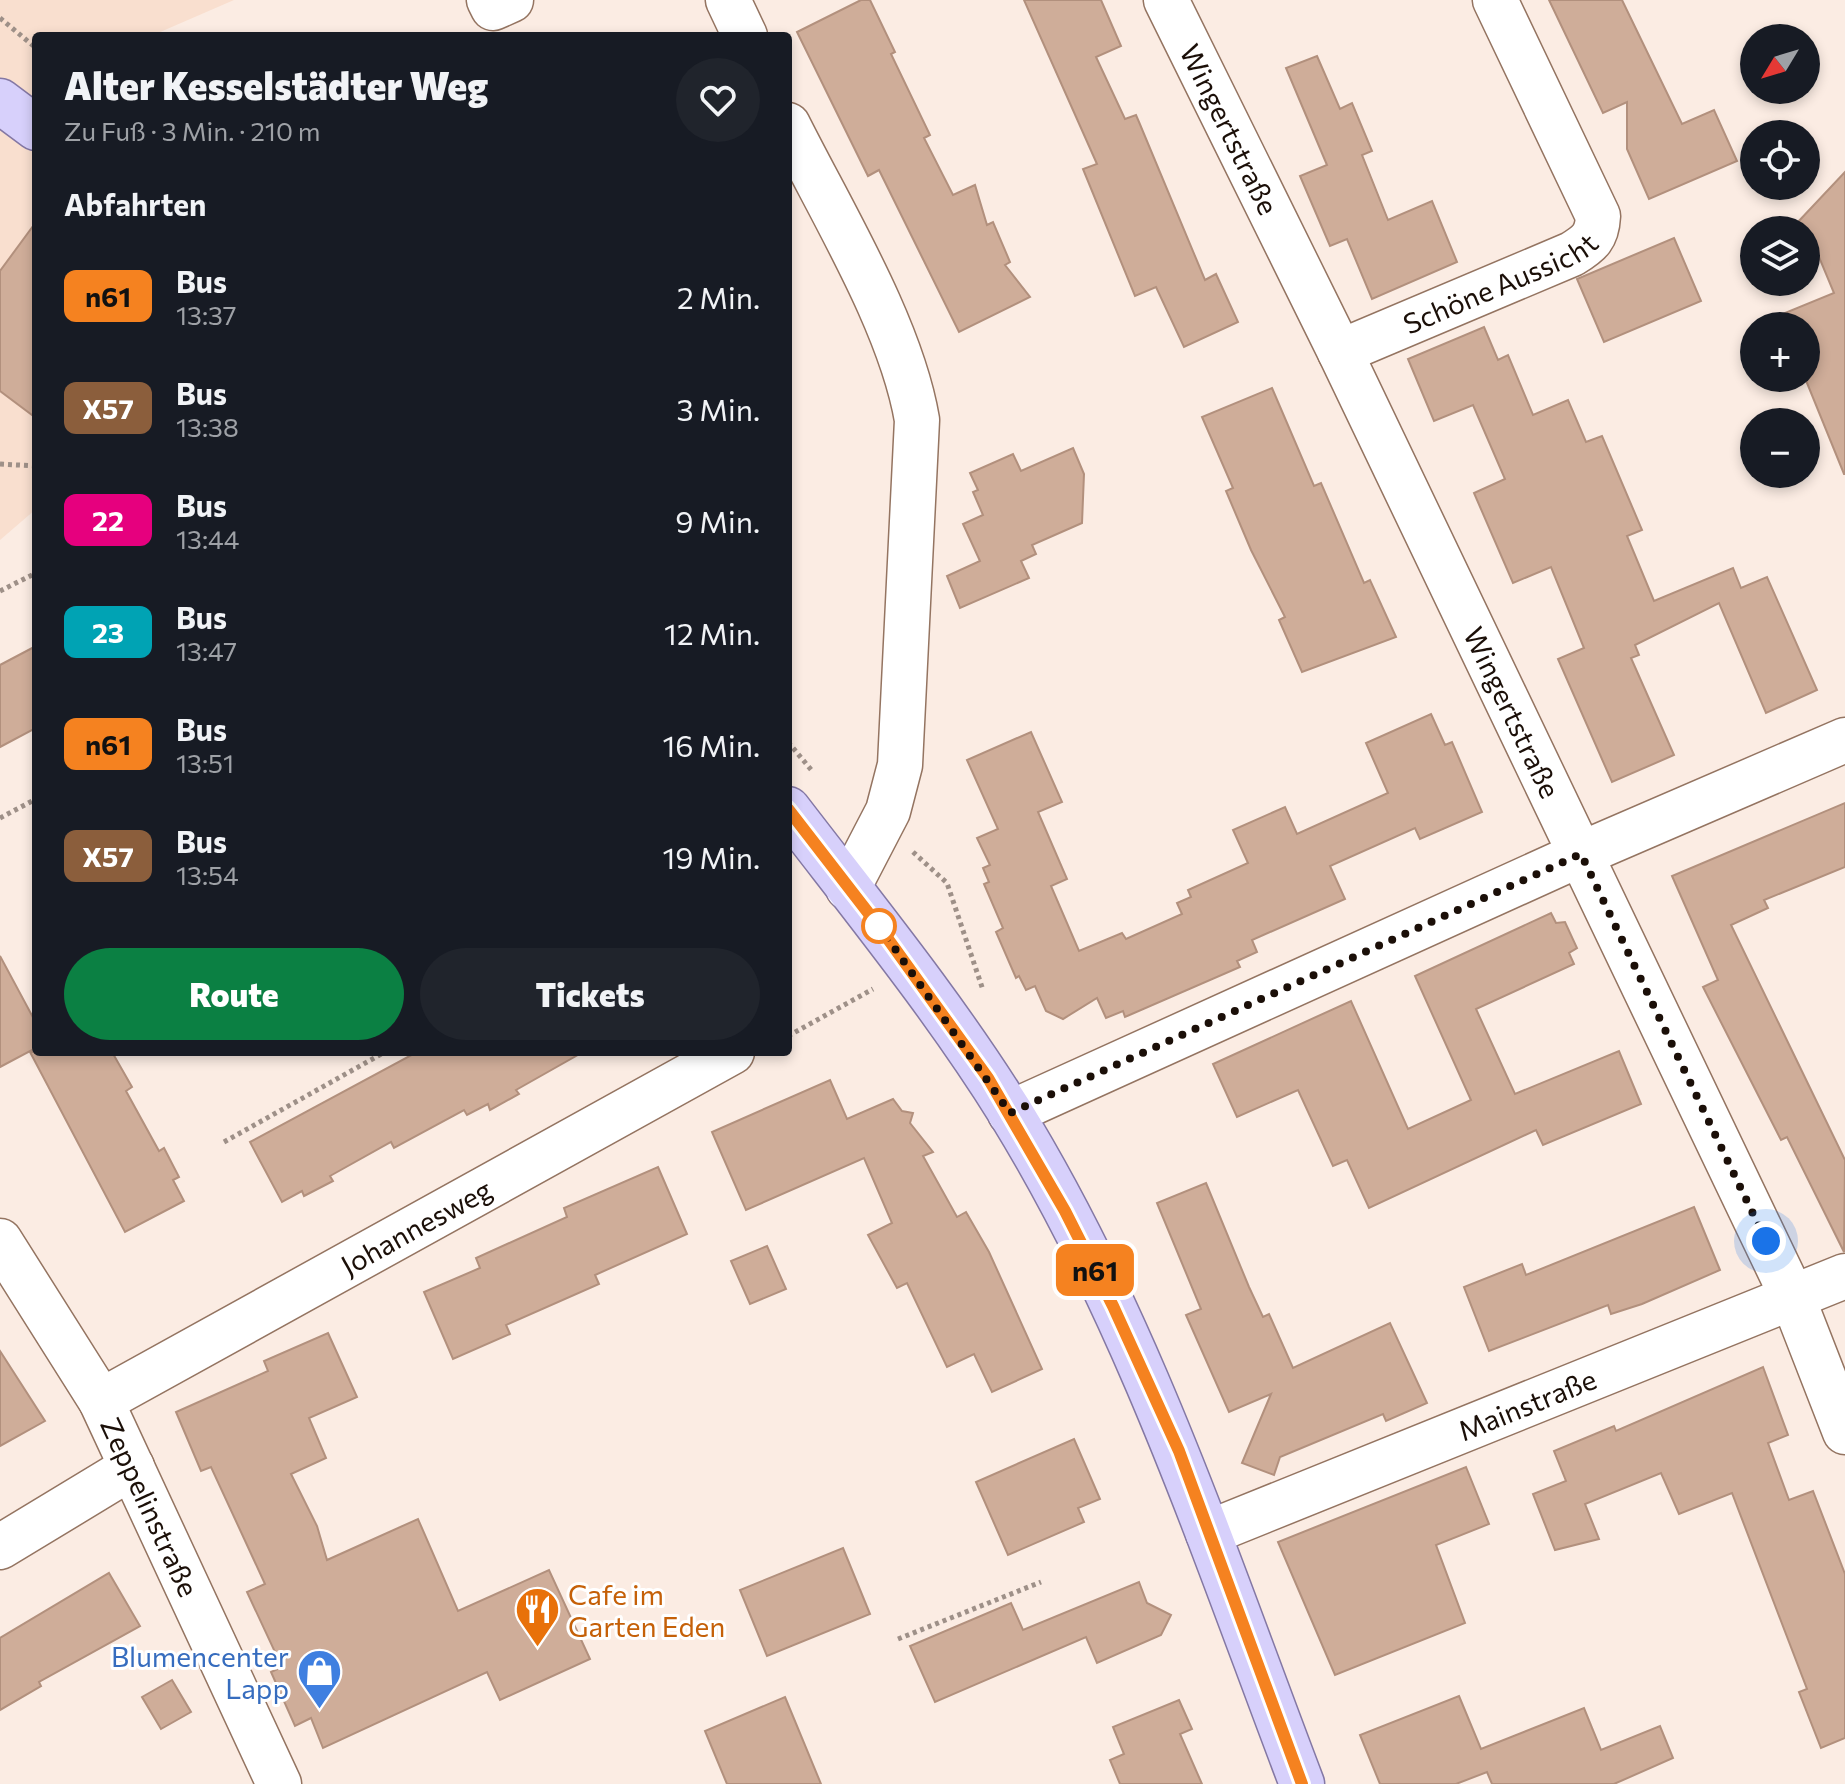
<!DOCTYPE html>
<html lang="de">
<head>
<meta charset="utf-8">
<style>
	body { margin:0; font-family:Commissioner,sans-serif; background:#20242c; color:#f1f3f6; height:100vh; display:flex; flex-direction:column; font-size:30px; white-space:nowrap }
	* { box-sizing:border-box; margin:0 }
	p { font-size:26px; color:#9ea1a6 }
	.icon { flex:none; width:44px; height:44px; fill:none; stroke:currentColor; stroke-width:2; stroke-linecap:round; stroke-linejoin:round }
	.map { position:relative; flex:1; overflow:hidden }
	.panel { position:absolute; left:32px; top:32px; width:760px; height:1024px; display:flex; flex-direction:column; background:#171b24; border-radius:8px; box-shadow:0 4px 12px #0003 }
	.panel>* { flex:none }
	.badge { padding:0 16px; border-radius:12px; font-size:28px; line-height:52px }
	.needle { width:52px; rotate:232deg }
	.buttons { position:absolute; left:1740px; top:24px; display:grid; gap:16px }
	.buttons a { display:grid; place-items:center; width:80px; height:80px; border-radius:50%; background:#171b24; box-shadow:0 4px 12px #0003; font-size:40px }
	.you { position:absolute; width:40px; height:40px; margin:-20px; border:6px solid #fff; border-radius:50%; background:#1a73e8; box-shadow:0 0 0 12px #1a73e833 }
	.map>.badge { position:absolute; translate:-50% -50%; box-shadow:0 0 0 4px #fff }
	h2 { padding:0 32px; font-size:30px; line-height:72px }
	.round { display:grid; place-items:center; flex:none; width:84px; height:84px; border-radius:42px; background:#20242c }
	.head { display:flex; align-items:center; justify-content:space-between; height:136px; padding:0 32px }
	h1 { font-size:38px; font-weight:800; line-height:60px }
	.button { display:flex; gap:16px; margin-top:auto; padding:16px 32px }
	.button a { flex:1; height:92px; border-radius:48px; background:#0b8043; color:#fff; font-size:32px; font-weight:800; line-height:92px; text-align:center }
	.button a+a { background:#20242c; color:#f1f3f6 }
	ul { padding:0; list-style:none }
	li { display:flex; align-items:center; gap:24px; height:112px; padding:0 32px }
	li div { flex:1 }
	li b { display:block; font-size:30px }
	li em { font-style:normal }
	li .badge { min-width:88px; font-weight:700; text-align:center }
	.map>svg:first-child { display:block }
	.built { fill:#f9dfcf }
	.building { fill:#cfad99; stroke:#b2907d; stroke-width:2 }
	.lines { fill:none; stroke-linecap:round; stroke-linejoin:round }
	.minor-casing { stroke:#947461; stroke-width:47 }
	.major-casing { stroke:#8478a4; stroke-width:47 }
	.path { stroke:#9e9088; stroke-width:5; stroke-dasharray:4 4; stroke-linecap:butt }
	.minor { stroke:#fff; stroke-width:44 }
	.major { stroke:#d7d0fb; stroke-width:44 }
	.line-casing { stroke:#fff; stroke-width:18 }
	.line { stroke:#f58220; stroke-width:12 }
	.walk { stroke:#1b0f08; stroke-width:8; stroke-dasharray:0 14.4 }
	.stop-dot { fill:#fff; stroke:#f58220; stroke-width:4 }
	.labels { text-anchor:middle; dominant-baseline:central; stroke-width:6; stroke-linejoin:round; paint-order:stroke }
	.street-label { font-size:28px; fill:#1b0f08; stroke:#fff }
	.food-label { font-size:28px; fill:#c56008; stroke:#fff; text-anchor:start }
	.shop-label { font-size:28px; fill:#366cbe; stroke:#fff; text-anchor:end }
</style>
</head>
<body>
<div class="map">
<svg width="1845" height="1784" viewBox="0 0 1845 1784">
	<rect width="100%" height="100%" fill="#fbece3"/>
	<polygon class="built" points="0,0 234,0 151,36 36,36 36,509 0,540"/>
	<g class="building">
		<polygon points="861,0 870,0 895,52 891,54 930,135 924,138 953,195 975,185 987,225 993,222 1010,262 1005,265 1030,297 959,332 879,170 868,176 797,32"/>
		<polygon points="1024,0 1101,0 1121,46 1096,57 1125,119 1136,115 1139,122 1205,280 1216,274 1238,322 1184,347 1156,287 1135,296 1083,169 1097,164"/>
		<polygon points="1549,0 1622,0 1682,124 1714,110 1737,161 1649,199 1627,149 1627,102 1603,113"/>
		<polygon points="1317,56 1340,109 1352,103 1372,151 1362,155 1388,220 1432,201 1457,262 1372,299 1347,239 1330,246 1300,176 1327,165 1286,68"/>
		<polygon points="1845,172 1845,474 1844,474 1805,378 1806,326 1784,326 1780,315 1834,293 1809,233 1797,223"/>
		<polygon points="36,222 36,418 0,391 0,271"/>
		<polygon points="1674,238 1701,301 1604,342 1577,279"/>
		<polygon points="1484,327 1498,360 1508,355 1533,415 1568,400 1586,442 1602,436 1642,530 1627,536 1654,601 1733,568 1741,588 1767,577 1817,690 1766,713 1719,603 1635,645 1639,655 1631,658 1674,755 1612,782 1558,659 1584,648 1551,567 1513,583 1474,493 1505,479 1473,405 1434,421 1408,359"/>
		<polygon points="1272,388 1314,486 1321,483 1364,583 1370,580 1396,637 1302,672 1279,620 1285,617 1251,550 1226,491 1233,488 1202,417"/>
		<polygon points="1073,448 1084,474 1082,523 1032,545 1036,554 1021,561 1029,578 960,608 947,576 980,561 963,524 983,515 973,492 978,490 970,473 1013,454 1021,471"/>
		<polygon points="36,646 36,728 0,747 0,665"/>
		<polygon points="1431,714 1445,745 1452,742 1482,812 1420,839 1415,828 1330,866 1345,899 1252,940 1257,952 1237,961 1240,967 1125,1017 1123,1011 1106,1018 1097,998 1063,1019 1046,1011 1035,986 1026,990 1019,976 1016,978 996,932 1003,928 984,884 989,882 983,868 990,865 977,838 998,829 967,760 1031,732 1062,802 1038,812 1067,879 1051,886 1079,951 1122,933 1126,939 1182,914 1177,903 1191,897 1188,890 1248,863 1233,830 1285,807 1297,834 1388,793 1366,743"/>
		<polygon points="1845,803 1845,867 1764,900 1768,908 1731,925 1845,1160 1844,1252 1787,1137 1781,1140 1703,987 1718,980 1672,876"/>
		<polygon points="1551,913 1556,923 1565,922 1577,948 1569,953 1574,964 1476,1009 1515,1094 1619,1051 1641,1104 1543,1145 1536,1130 1369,1208 1347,1160 1333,1166 1298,1090 1237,1117 1213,1064 1351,1001 1408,1129 1471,1100 1415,976"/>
		<polygon points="0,956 36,1023 36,1048 0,1067"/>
		<polygon points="30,1052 112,1052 132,1087 126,1091 159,1151 164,1148 179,1177 173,1180 184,1201 125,1232"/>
		<polygon points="417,1052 583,1052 516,1090 519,1094 490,1110 488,1104 467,1115 464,1110 394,1148 391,1142 330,1176 333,1181 304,1196 302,1191 282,1202 250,1142"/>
		<polygon points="830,1080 847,1119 893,1099 902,1111 913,1113 910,1123 933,1152 923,1156 957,1217 966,1212 989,1252 1042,1369 992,1392 974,1354 947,1367 907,1283 897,1288 868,1235 892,1223 864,1158 746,1210 712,1132"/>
		<polygon points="658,1167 687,1234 595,1275 599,1284 506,1325 510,1334 453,1359 424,1292 480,1268 476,1258 567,1217 564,1208"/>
		<polygon points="1206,1183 1249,1287 1263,1317 1269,1314 1293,1368 1390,1323 1427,1403 1386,1421 1383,1414 1280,1457 1274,1475 1242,1463 1271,1394 1229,1412 1186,1315 1201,1309 1157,1203"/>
		<polygon points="1694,1207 1720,1270 1642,1304 1611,1314 1608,1305 1489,1351 1464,1287 1522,1264 1526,1275"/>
		<polygon points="767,1246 786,1289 750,1304 731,1261"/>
		<polygon points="328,1333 357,1397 309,1418 326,1458 291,1474 317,1526 327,1560 418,1519 458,1611 549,1570 590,1659 500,1700 487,1672 323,1748 311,1718 295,1726 271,1672 282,1667 247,1592 265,1584 211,1467 201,1471 176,1412 268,1371 264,1361"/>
		<polygon points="0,1351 45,1421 0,1446"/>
		<polygon points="1763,1367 1788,1435 1768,1443 1789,1500 1813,1491 1845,1574 1845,1738 1821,1748 1799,1692 1807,1689 1732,1493 1679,1514 1661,1473 1585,1504 1599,1539 1555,1550 1533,1494 1566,1481 1554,1451 1614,1426 1616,1431"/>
		<polygon points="1074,1439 1100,1499 1078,1508 1084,1522 1008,1555 976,1482"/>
		<polygon points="1466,1467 1489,1524 1436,1545 1465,1623 1335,1675 1278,1542"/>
		<polygon points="843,1548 870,1614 767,1656 740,1590"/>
		<polygon points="109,1573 140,1626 39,1682 41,1686 0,1710 0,1638"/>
		<polygon points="1139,1582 1147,1603 1171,1615 1161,1635 1097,1663 1086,1637 935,1702 910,1646 1011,1603 1023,1630"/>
		<polygon points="172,1680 191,1712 161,1729 142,1697"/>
		<polygon points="1459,1696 1481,1749 1584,1708 1601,1750 1660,1726 1673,1758 1614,1784 1492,1784 1487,1772 1456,1784 1380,1784 1360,1735"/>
		<polygon points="785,1697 821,1784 727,1784 705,1731"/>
		<polygon points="1179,1700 1192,1729 1180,1734 1202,1784 1120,1784 1110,1760 1124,1754 1113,1727"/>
	</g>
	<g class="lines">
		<defs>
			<g id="minor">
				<polyline points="489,0 493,8 511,0"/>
				<polyline points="728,0 745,36"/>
				<path id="s1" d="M1166 0 1340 352 1792 1296 1845 1432"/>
				<path d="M788 125C832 213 901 325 917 420L900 765 888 811 848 888"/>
				<path id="s2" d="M1340 352 1572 254C1590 243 1597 237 1598 216L1495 0"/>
				<polyline points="1010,1113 1581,854 1845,740"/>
				<path id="s3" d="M0 1241 101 1401 279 1784"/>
				<path id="s4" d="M101 1401 732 1052"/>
				<path id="s5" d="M1208 1533 1845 1276"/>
				<polyline points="0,1547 132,1467"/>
			</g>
			<g id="major">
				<polyline points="0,101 36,128"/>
				<path d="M788 809C864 908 944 1006 1010 1112 1139 1322 1215 1556 1302 1784"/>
			</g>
		</defs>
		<use href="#minor" class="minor-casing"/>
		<use href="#major" class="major-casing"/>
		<g class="path">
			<polyline points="0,18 36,48"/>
			<polyline points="0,464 36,466"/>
			<polyline points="0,591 36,573"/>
			<polyline points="788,742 813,772"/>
			<polyline points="0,818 36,799"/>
			<polyline points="913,852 947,883 983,990"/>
			<polyline points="788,1036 873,989"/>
			<polyline points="224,1142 385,1052"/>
			<polyline points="898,1639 1041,1582"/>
		</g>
		<use href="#minor" class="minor"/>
		<use href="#major" class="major"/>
	</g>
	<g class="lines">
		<defs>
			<polyline id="line" points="788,809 880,928 988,1078 1065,1211 1113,1306 1179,1451 1302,1784"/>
		</defs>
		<use href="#line" class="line-casing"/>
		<use href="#line" class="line"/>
		<polyline class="walk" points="879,926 1010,1113 1581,854 1766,1241"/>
	</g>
	<defs>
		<symbol id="restaurant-pin" viewBox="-11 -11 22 30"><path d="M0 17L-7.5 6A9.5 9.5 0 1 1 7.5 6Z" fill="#e8710a" stroke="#fff"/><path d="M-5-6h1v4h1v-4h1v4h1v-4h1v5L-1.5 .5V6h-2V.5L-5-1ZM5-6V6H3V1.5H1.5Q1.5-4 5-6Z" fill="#fff"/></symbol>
		<symbol id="shop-pin" viewBox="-11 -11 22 30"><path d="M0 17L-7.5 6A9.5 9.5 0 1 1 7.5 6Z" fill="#3f7fe0" stroke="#fff"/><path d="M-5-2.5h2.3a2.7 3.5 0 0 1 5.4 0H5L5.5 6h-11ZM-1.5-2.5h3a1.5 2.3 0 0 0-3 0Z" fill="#fff"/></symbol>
	</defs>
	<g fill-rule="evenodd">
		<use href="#restaurant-pin" x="512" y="1584" width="51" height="69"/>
		<use href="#shop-pin" x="294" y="1646" width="51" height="69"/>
	</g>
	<circle class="stop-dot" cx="879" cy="926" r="16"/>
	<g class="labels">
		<g class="street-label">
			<text stroke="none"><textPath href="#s1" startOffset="144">Wingertstraße</textPath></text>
			<text stroke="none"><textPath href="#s2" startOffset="174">Schöne Aussicht</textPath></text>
			<text stroke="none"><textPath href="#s1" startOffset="792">Wingertstraße</textPath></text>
			<text stroke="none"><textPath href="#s4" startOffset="360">Johannesweg</textPath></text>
			<text stroke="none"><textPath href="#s5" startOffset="344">Mainstraße</textPath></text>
			<text stroke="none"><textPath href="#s3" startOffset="306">Zeppelinstraße</textPath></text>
		</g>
		<g class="food-label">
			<text x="568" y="1594">Cafe im<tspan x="568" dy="32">Garten Eden</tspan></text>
		</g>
		<g class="shop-label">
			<text x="289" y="1656">Blumencenter<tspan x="289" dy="32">Lapp</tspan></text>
		</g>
	</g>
</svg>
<div class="buttons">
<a><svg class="needle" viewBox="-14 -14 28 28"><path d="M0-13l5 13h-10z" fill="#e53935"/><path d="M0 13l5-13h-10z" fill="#9ea1a6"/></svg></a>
<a><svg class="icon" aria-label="locate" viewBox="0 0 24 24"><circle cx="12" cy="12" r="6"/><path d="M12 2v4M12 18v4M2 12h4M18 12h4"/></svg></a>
<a><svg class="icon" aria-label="layers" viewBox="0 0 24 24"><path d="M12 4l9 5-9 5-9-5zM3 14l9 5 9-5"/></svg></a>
<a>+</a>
<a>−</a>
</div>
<div class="you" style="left:1766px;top:1241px"></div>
<b class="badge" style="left:1095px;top:1270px;background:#f58220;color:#111">n61</b>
<section class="panel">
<div class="head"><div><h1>Alter Kesselstädter Weg</h1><p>Zu Fuß · 3 Min. · 210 m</p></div><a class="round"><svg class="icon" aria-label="heart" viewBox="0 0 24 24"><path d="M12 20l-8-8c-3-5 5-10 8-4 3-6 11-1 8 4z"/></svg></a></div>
<h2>Abfahrten</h2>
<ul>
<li><span class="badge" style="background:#f58220;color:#111">n61</span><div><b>Bus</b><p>13:37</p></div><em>2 Min.</em></li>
<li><span class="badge" style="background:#8b5e3c;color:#fff">X57</span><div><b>Bus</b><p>13:38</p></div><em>3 Min.</em></li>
<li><span class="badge" style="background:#e6007e;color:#fff">22</span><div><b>Bus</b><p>13:44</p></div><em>9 Min.</em></li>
<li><span class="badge" style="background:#00a3b4;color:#fff">23</span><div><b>Bus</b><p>13:47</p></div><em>12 Min.</em></li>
<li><span class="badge" style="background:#f58220;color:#111">n61</span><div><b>Bus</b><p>13:51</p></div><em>16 Min.</em></li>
<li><span class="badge" style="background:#8b5e3c;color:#fff">X57</span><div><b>Bus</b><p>13:54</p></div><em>19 Min.</em></li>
</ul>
<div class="button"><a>Route</a><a>Tickets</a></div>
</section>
</div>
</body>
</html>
